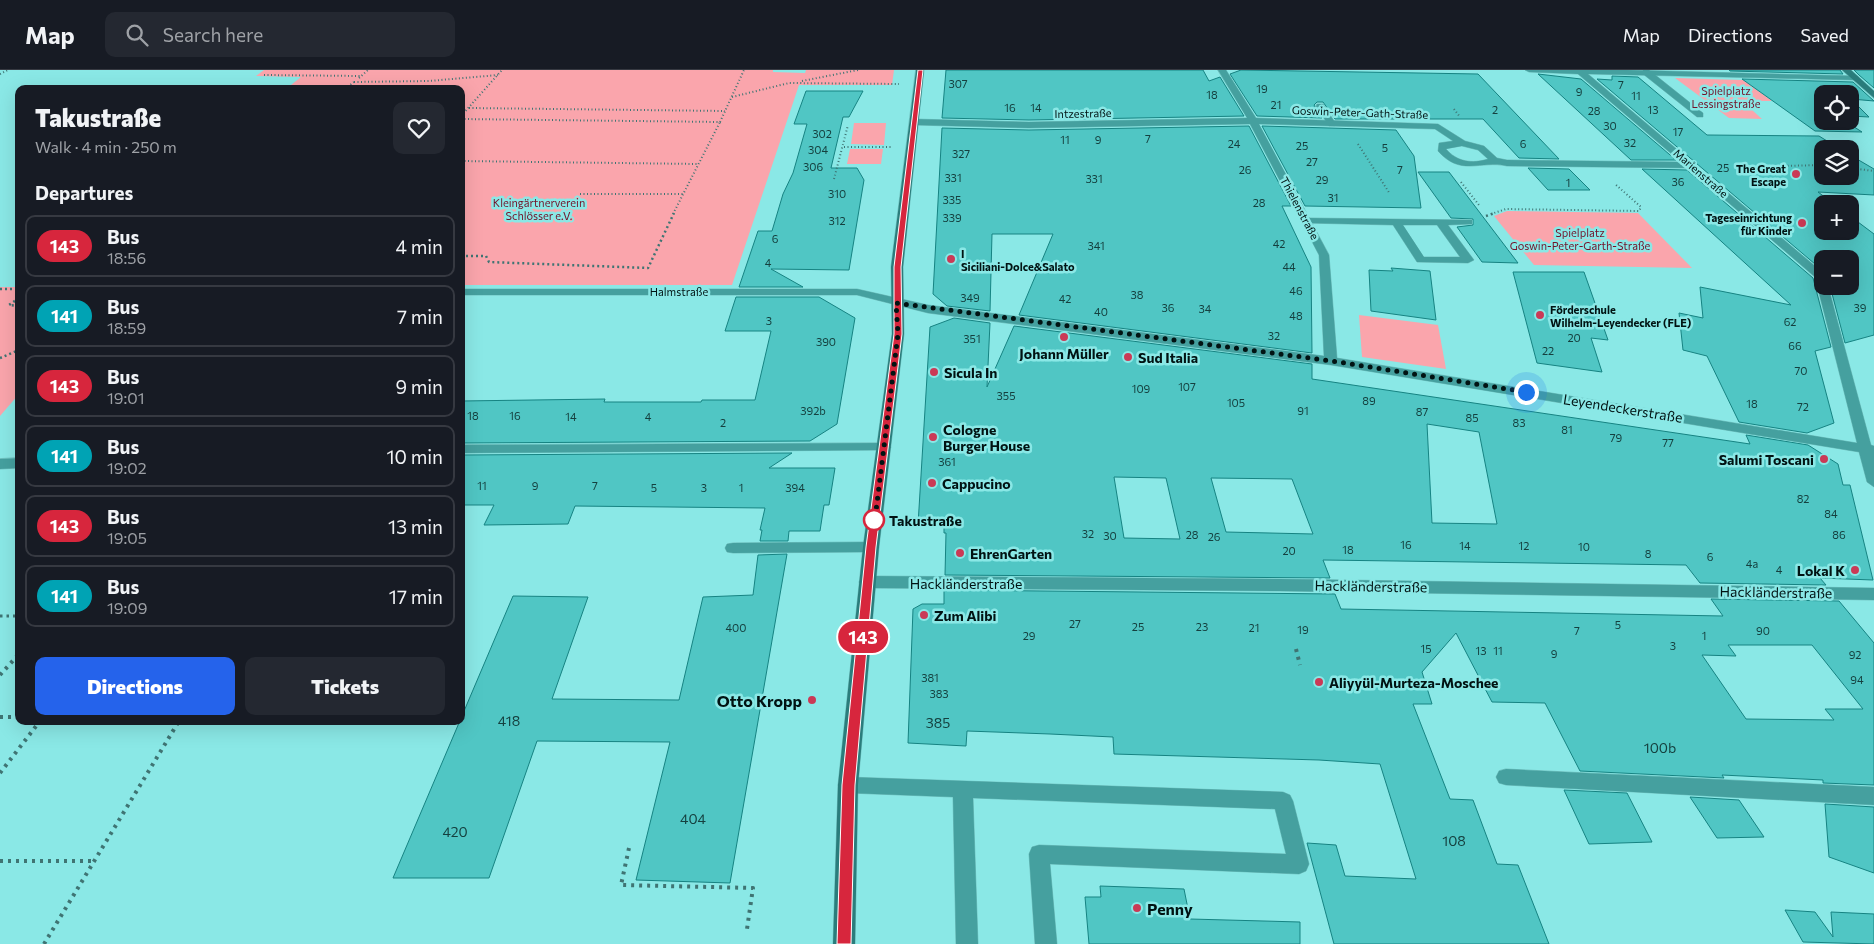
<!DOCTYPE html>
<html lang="en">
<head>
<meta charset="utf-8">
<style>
	body { margin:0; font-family:Commissioner,sans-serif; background:#242831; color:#f1f3f6; height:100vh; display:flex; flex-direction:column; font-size:19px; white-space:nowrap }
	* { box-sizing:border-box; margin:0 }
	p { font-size:16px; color:#9ea1a6 }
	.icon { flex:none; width:28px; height:28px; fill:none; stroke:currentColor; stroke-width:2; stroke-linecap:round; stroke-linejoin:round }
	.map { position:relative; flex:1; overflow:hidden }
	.details { position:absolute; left:15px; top:15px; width:450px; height:640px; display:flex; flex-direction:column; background:#171b24; border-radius:10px; box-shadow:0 5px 20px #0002 }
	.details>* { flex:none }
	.badge { padding:0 10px; border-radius:16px; font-size:18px; line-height:32px }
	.tools { position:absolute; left:1814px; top:15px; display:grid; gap:10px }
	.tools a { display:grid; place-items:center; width:45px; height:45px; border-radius:10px; background:#171b24; box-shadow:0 5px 20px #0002; font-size:25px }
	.you { position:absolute; width:25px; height:25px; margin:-12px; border:4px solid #fff; border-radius:50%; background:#1a73e8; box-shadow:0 0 0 8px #1a73e833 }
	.map>.badge { position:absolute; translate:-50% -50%; box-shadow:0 0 0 2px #fff }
	h2 { padding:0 20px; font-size:19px; line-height:45px }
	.round { display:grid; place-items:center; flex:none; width:52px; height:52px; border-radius:10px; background:#242831 }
	.head { display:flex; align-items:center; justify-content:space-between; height:85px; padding:0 20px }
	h1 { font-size:24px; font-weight:800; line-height:38px }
	.button { display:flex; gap:10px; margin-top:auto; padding:10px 20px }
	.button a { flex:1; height:58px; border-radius:10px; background:#2563eb; color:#fff; font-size:20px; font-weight:800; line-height:58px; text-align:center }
	.button a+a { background:#242831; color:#f1f3f6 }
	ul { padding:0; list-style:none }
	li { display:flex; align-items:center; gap:15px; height:62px; margin:0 10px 8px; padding:0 10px; border:2px solid #363941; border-radius:10px }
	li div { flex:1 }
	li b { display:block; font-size:19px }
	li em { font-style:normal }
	li .badge { min-width:55px; font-weight:700; text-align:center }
	header { display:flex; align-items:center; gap:30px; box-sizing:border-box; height:70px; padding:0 25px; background:#171b24; border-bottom:1px solid #363941 }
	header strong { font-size:24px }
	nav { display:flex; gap:28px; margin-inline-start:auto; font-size:18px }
	.search { width:350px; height:45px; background:#242831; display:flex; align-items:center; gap:12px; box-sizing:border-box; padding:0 18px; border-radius:10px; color:#9ea1a6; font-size:19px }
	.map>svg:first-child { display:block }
	.green { fill:#faa5ac }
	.building { fill:#50c6c4; stroke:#168382; fill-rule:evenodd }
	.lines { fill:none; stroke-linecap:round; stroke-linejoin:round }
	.lane-casing { stroke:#71c2c0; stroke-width:1 }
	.street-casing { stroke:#71c2c0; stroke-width:1 }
	.secondary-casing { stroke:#71c2c0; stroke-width:1 }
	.path-far3 { stroke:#3f7473; stroke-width:2; stroke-dasharray:1 2.5; stroke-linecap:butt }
	.path-far2 { stroke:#3f7473; stroke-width:2.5; stroke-dasharray:2 3; stroke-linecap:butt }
	.path-far1 { stroke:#3f7473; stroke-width:3; stroke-dasharray:2.5 4; stroke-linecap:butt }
	.path { stroke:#3f7473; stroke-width:4; stroke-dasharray:3 5; stroke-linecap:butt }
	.lane { fill:#45a09f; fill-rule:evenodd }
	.street { fill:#45a09f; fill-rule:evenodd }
	.secondary { fill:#2a7d7c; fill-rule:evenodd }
	.line { fill:#d7263d; stroke:#fff }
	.walk { stroke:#011313; stroke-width:5; stroke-dasharray:0 9 }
	.poi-dot { fill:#ca3a56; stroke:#8ae8e6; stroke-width:2 }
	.stop-dot { fill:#fff; stroke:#d7263d; stroke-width:2.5 }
	.labels { text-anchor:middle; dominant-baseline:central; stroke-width:5; stroke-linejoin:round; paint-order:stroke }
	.number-label { font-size:11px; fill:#15403f }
	.far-park-label { font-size:11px; fill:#721229; stroke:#8ae8e6 }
	.far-street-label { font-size:11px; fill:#011313; stroke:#8ae8e6 }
	.far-poi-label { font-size:11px; font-weight:bold; fill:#011313; stroke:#8ae8e6; text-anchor:end }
	.poi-label { font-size:14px; font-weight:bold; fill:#011313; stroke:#8ae8e6; text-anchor:start }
	.street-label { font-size:14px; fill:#011313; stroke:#8ae8e6 }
	.stop-label { font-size:14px; font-weight:bold; fill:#011313; stroke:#8ae8e6; text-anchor:start }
	.near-number-label { font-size:14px; fill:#15403f }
	.near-poi-label { font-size:16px; font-weight:bold; fill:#011313; stroke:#8ae8e6; text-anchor:end }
</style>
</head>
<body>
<header>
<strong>Map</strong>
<div class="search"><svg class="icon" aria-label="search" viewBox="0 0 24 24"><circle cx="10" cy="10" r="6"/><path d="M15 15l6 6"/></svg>Search here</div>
<nav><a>Map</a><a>Directions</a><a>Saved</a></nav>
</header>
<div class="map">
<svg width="1874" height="874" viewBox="0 0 1874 874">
	<rect width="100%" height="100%" fill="#8ae8e6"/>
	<g class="green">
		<polygon points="264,0 773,0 773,2 805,3 806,0 894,0 892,15 799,15 732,215 461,215 461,19 286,19 301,7 256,6"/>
		<polygon points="1675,8 1743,10 1772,31 1742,31 1762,49 1729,48"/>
		<polygon points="854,53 886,53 884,75 851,74"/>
		<polygon points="850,79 883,79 881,94 847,94"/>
		<polygon points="1507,141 1638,143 1692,198 1534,195 1494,146"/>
		<polygon points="0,217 19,217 19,324 0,346"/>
		<polygon points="1359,245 1438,255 1446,299 1362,287"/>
	</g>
	<g class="building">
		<polygon points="946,0 1203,0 1209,11 1220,7 1244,46 1029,50 942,48"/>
		<polygon points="1241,0 1478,4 1559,89 1519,88 1483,49 1335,49 1323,32 1317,32 1314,35 1322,48 1257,46 1230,4"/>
		<polygon points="1729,0 1840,0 1843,4 1730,1"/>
		<polygon points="1854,0 1874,0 1874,18 1859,5"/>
		<polygon points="1538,4 1581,9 1676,90 1631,90"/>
		<polygon points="1612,6 1638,7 1707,65 1819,66 1840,79 1822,79 1822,106 1850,106 1850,85 1874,99 1874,125 1818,122 1834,134 1822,134 1822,161 1850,161 1850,146 1874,164 1874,265 1845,273 1830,216 1850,216 1850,189 1822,189 1822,200 1597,9 1612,10"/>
		<polygon points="1742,9 1853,12 1874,31 1851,29 1869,47 1850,46 1850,24 1822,24 1822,51 1845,51 1862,62 1815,61"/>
		<polygon points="806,21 863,21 849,47 843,47 831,98 857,98 864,110 849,200 771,199 803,217 739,217 758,161 772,161 783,124 793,103 807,54 794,54"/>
		<polygon points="1249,56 1291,136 1282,136 1311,197 1312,283 1019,245 1053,164 992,164 990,241 947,236 933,224 942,58 1029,60"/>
		<polygon points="1262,56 1396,60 1414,86 1421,138 1305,136"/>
		<polygon points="1528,98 1569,99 1590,120 1548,120"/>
		<polygon points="1642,99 1687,100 1813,208 1831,277 1815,281 1834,353 1807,363 1739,352 1707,286 1683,280 1679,243 1703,248 1700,217 1791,235"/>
		<polygon points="1418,102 1449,102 1518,193 1482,192 1457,157 1473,155 1473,149 1451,148"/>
		<polygon points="1391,198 1430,201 1436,250 1371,241 1369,200 1393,201"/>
		<polygon points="1513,202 1584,202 1608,270 1591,268 1602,302 1537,293"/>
		<polygon points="736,227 819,227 855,248 837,354 810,371 461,373 461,331 605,329 604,332 701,332 702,330 755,330 771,261 725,261"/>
		<path d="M954 248 990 253 987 317 1014 256 1312 294V309L1750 374 1746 365 1808 375 1838 394 1843 415H1850L1873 510 1820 508 1826 515 1700 513 1686 495 1323 490 1330 508 945 505 946 463H944V455H918L930 257ZM1427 354 1479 362 1497 454 1432 453ZM1114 407 1166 408 1180 469 1124 468ZM1211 408 1292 409 1313 464 1226 462Z"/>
		<polygon points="792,383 769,398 835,398 829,435 824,435 820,461 789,461 788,471 760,471 762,460 760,460 765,438 575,436 568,454 484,455 494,435 461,435 461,385"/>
		<polygon points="787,484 730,813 636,810 670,672 537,671 489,808 393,808 513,526 588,527 552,629 679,630 703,527 753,525 758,485"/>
		<path d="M944 520 1335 524 1341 539 1723 546 1711 529 1839 531 1874 573V715L1823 713V710L1722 705 1724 708 1580 701 1545 633 1492 632 1456 563 1422 602 1432 634H1413L1450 729 1473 730 1497 794 1518 795 1549 874H1334L1307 773 1336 775 1345 806 1416 809 1380 694 1319 690 1114 684 1113 667 1050 664 967 661 966 676 908 673 913 539 922 534H944ZM1728 575H1812L1863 639H1825L1834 650 1746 649 1702 585 1736 586Z"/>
		<polygon points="1564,720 1627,723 1652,772 1589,774"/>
		<polygon points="1690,727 1739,730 1764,767 1717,768"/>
		<polygon points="1825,734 1874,737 1874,803 1829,787"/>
		<polygon points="1100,816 1184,819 1190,849 1300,852 1300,874 1089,874 1085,827 1101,827"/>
		<polygon points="1785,840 1815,842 1833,867 1831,842 1874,844 1874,874 1803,872"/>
	</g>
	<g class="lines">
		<defs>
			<g id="lane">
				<polygon points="1643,0 1649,0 1703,43 1703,47 1697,47 1643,4"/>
				<polygon points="1317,34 1323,34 1336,54 1335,56 1329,56 1316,36"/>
				<path d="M1308 148 1472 150V154L1448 155 1474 190 1468 193 1417 192 1393 155 1304 153V149ZM1403 155H1437L1460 187H1424Z"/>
				<polygon points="871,472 877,473 879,477 877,481 871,482 733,483 727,482 725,478 727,474 733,473"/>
				<polygon points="1506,699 1874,717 1874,735 1506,715 1499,713 1496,707 1499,701"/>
				<polygon points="848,707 1283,722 1290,725 1293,731 1309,794 1306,801 1299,804 1050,794 1057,874 1035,874 1029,784 1032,777 1039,775 1286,784 1275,739 973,728 978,874 956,874 953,727 848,723 841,721 838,715 841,709"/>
			</g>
			<g id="street">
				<path d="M1218 0H1226L1256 48 1438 54 1465 71 1484 76 1497 88 1507 90 1681 92 1578 4 1529 2 1525 0H1627L1858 6V10H1855L1588 4 1822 202V216H1828L1871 375 1874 376V417L1867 412 1859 382 1331 295 928 243 857 225H461V219H857L928 235 1324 286 1319 185 1250 54 1029 58 914 55 910 52 914 49 1029 52 1247 48ZM1259 54 1435 59 1453 71 1439 73 1438 81C1461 107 1480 90 1507 96L1688 98 1815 207 1857 373 1337 288 1329 185ZM1462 76 1478 80 1488 89C1472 94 1457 92 1446 79Z"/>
				<polygon points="884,373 891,377 889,380 461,383 461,375"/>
				<polygon points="19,388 19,398 0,399 0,389"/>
				<polygon points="867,506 1280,509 1874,518 1874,530 1280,521 867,518 861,516 859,512 861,508"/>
			</g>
			<g id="secondary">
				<polygon points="916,0 924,0 903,197 904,264 879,477 858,715 855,874 833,874 838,715 863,477 892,264 891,197"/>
				<polygon points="1842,0 1851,0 1874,21 1874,28"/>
			</g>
		</defs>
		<use href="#lane" class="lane-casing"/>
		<use href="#street" class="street-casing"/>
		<use href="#secondary" class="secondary-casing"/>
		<g class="path-far3">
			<polyline points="0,4 8,0"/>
			<polyline points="264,5 360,6"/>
			<polyline points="359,8 368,0"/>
			<polyline points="802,11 858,0"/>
			<polyline points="354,12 429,11 498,5"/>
			<polyline points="345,19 354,12"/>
			<polyline points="732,27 789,13 899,14"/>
			<polyline points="469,38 725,41"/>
			<polyline points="1454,39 1460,47"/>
			<polyline points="461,46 502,0"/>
			<polyline points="461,49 720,52 744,0"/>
			<polyline points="1358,74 1390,124"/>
			<polyline points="844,77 891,77"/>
			<polyline points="461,91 697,94"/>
			<polyline points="1742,97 1822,95"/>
			<polyline points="1850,98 1874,101"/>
			<polyline points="834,109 848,55"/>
			<polyline points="1461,112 1479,135"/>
			<polyline points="580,124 683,124"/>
			<polyline points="673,144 720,52"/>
			<polyline points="1491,144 1506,139 1639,141 1641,137 1615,114"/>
		</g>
		<g class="path-far2">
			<polyline points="1486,146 1495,143"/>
			<polyline points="461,186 486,186 489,192 648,198 674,143"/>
			<polyline points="0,219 19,219"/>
			<polyline points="19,228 9,235 19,236"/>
			<polyline points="0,288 19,280"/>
		</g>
		<polyline class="path-far1" points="0,546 19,546"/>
		<g class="path">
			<polyline points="1296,579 1300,595"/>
			<polyline points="0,605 19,584"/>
			<polyline points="0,647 19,647"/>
			<polyline points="0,703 40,651"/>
			<polyline points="629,778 621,815 753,818 747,859"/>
			<polyline points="0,791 93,791"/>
			<polyline points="44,874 179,651"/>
		</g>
		<use href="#lane" class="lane"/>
		<use href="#street" class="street"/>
		<use href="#secondary" class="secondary"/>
	</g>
	<polygon class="line" points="918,0 923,0 901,197 902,264 876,477 855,715 851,874 837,874 842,715 866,477 894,264 894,197"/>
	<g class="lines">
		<polyline class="walk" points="874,450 874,457 898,264 896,233 1332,291 1526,322"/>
	</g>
	<g class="poi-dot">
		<circle cx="1796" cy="104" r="5"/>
		<circle cx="1802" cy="153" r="5"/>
		<circle cx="951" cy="189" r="5"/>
		<circle cx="1540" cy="245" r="5"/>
		<circle cx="1064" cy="267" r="5"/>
		<circle cx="1128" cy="287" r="5"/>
		<circle cx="934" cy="302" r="5"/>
		<circle cx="933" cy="367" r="5"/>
		<circle cx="1824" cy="389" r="5"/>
		<circle cx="932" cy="413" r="5"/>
		<circle cx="960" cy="483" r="5"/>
		<circle cx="1855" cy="500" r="5"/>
		<circle cx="924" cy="545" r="5"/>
		<circle cx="1319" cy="612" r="5"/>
		<circle cx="812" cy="630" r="5"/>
		<circle cx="1137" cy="838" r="5"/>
	</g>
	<circle class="stop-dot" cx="874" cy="450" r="10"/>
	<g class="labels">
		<g class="number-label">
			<text x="958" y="13">307</text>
			<text x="1621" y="14">7</text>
			<text x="1262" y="18">19</text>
			<text x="1579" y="21">9</text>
			<text x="1212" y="24">18</text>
			<text x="1636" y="25">11</text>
			<text x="1276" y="34">21</text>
			<text x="1010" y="37">16</text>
			<text x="1036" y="37">14</text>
			<text x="1495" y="39">2</text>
			<text x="1653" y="39">13</text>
			<text x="1594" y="40">28</text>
			<text x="1610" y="55">30</text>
			<text x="1678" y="61">17</text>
			<text x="822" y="63">302</text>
			<text x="1148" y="68">7</text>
			<text x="1065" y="69">11</text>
			<text x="1098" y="69">9</text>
			<text x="1630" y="72">32</text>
			<text x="1234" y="73">24</text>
			<text x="1523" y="73">6</text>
			<text x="1302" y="75">25</text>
			<text x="1385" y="77">5</text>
			<text x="818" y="79">304</text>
			<text x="961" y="83">327</text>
			<text x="1312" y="91">27</text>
			<text x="813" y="96">306</text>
			<text x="1723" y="97">25</text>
			<text x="1245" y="99">26</text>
			<text x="1400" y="99">7</text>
			<text x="953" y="107">331</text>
			<text x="1094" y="108">331</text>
			<text x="1322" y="109">29</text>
			<text x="1678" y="111">36</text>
			<text x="1568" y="112">1</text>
			<text x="837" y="123">310</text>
			<text x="1333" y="127">31</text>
			<text x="952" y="129">335</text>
			<text x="1259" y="132">28</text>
			<text x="952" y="147">339</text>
			<text x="837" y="150">312</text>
			<text x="775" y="168">6</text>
			<text x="1279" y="173">42</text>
			<text x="1096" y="175">341</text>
			<text x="768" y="192">4</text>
			<text x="1289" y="196">44</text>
			<text x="1296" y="220">46</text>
			<text x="1137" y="224">38</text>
			<text x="970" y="227">349</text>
			<text x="1065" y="228">42</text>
			<text x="1168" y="237">36</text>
			<text x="1860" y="237">39</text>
			<text x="1205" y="238">34</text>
			<text x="1101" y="241">40</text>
			<text x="1296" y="245">48</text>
			<text x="769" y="250">3</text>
			<text x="1790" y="251">62</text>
			<text x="1274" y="265">32</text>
			<text x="1574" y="267">20</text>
			<text x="972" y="268">351</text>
			<text x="826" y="271">390</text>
			<text x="1795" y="275">66</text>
			<text x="1548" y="280">22</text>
			<text x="1801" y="300">70</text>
			<text x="1187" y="316">107</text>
			<text x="1141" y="318">109</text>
			<text x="1006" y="325">355</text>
			<text x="1369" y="330">89</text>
			<text x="1236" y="332">105</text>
			<text x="1752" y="333">18</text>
			<text x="1803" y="336">72</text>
			<text x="813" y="340">392b</text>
			<text x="1303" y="340">91</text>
			<text x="1422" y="341">87</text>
			<text x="473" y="345">18</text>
			<text x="515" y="345">16</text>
			<text x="571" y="346">14</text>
			<text x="648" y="346">4</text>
			<text x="1472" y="347">85</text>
			<text x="723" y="352">2</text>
			<text x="1519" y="352">83</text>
			<text x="1567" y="359">81</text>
			<text x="1616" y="367">79</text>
			<text x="1668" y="372">77</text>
			<text x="947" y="391">361</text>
			<text x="482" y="415">11</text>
			<text x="535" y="415">9</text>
			<text x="595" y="415">7</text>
			<text x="654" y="417">5</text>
			<text x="704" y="417">3</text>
			<text x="741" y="417">1</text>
			<text x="795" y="417">394</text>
			<text x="1803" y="428">82</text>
			<text x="1831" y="443">84</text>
			<text x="1088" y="463">32</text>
			<text x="1192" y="464">28</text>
			<text x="1839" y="464">86</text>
			<text x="1110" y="465">30</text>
			<text x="1214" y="466">26</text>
			<text x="1406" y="474">16</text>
			<text x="1465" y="475">14</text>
			<text x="1524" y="475">12</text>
			<text x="1584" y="476">10</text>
			<text x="1348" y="479">18</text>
			<text x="1289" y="480">20</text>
			<text x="1648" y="483">8</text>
			<text x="1710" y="486">6</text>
			<text x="1752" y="493">4a</text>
			<text x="1779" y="499">4</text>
			<text x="1075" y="553">27</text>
			<text x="1618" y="554">5</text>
			<text x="1138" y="556">25</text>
			<text x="1202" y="556">23</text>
			<text x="736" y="557">400</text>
			<text x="1254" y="557">21</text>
			<text x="1303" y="559">19</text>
			<text x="1577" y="560">7</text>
			<text x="1763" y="560">90</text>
			<text x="1029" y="565">29</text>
			<text x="1704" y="565">1</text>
			<text x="1673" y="575">3</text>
			<text x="1426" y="578">15</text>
			<text x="1481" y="580">13</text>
			<text x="1498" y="580">11</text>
			<text x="1554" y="583">9</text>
			<text x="1855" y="584">92</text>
			<text x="930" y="607">381</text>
			<text x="1857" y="609">94</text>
			<text x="939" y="623">383</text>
		</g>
		<g class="far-park-label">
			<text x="1726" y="20">Spielplatz<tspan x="1726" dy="13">Lessingstraße</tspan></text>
			<text x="539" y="132">Kleingärtnerverein<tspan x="539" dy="13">Schlösser e.V.</tspan></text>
			<text x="1580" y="162">Spielplatz<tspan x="1580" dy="13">Goswin-Peter-Garth-Straße</tspan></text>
		</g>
		<g class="far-street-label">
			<text transform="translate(1360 42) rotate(2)">Goswin-Peter-Gath-Straße</text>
			<text transform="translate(1083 43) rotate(-1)">Intzestraße</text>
			<text transform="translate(1701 103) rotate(41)">Marienstraße</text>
			<text transform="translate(1300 138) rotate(62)">Thielenstraße</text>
			<text x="679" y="221">Halmstraße</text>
		</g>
		<g class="far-poi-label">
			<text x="1786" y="98">The Great<tspan x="1786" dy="13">Escape</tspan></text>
			<text x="1792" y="147">Tageseinrichtung<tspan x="1792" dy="13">für Kinder</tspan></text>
			<text x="961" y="183" text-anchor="start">I<tspan x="961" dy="13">Siciliani-Dolce&amp;Salato</tspan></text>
			<text x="1550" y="239" text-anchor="start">Förderschule<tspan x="1550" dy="13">Wilhelm-Leyendecker (FLE)</tspan></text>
		</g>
		<g class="poi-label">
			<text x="1064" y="283" text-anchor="middle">Johann Müller</text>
			<text x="1138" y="287">Sud Italia</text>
			<text x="944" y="302">Sicula In</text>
			<text x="943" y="359">Cologne<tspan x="943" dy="16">Burger House</tspan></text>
			<text x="1814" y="389" text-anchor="end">Salumi Toscani</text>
			<text x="942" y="413">Cappucino</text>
			<text x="970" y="483">EhrenGarten</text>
			<text x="1845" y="500" text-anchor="end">Lokal K</text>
			<text x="934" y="545">Zum Alibi</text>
			<text x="1329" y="612">Aliyyül-Murteza-Moschee</text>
		</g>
		<g class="street-label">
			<text transform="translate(1623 338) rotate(9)">Leyendeckerstraße</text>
			<text x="966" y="513">Hackländerstraße</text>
			<text transform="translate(1371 516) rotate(1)">Hackländerstraße</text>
			<text transform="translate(1776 522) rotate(1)">Hackländerstraße</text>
		</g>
		<g class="stop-label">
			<text x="889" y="450">Takustraße</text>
		</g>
		<g class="near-number-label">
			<text x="509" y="650">418</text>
			<text x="938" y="652">385</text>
			<text x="1660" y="677">100b</text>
			<text x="693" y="748">404</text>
			<text x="455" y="761">420</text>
			<text x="1454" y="770">108</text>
		</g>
		<g class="near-poi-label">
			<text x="802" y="630">Otto Kropp</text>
			<text x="1147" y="838" text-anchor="start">Penny</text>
		</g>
	</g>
</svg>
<div class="tools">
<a><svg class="icon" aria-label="locate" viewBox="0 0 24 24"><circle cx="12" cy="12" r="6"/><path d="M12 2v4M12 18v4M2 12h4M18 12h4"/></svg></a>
<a><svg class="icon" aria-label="layers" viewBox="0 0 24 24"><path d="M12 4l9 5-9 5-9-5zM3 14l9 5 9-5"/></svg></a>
<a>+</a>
<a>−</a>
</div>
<div class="you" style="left:1526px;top:322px"></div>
<b class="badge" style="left:863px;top:567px;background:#d7263d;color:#fff">143</b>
<section class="details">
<div class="head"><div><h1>Takustraße</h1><p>Walk · 4 min · 250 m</p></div><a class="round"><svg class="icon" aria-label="heart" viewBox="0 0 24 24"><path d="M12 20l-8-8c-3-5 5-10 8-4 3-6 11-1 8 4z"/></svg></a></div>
<h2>Departures</h2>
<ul>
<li><span class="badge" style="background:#d7263d;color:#fff">143</span><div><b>Bus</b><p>18:56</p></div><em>4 min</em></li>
<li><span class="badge" style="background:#00a3b4;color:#fff">141</span><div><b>Bus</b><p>18:59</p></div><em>7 min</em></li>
<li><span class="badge" style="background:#d7263d;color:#fff">143</span><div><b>Bus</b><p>19:01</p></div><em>9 min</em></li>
<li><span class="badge" style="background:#00a3b4;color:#fff">141</span><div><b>Bus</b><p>19:02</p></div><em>10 min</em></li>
<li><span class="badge" style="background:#d7263d;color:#fff">143</span><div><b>Bus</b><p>19:05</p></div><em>13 min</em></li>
<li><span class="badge" style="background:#00a3b4;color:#fff">141</span><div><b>Bus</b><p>19:09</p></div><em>17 min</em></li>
</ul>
<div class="button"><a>Directions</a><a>Tickets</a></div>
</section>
</div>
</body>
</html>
